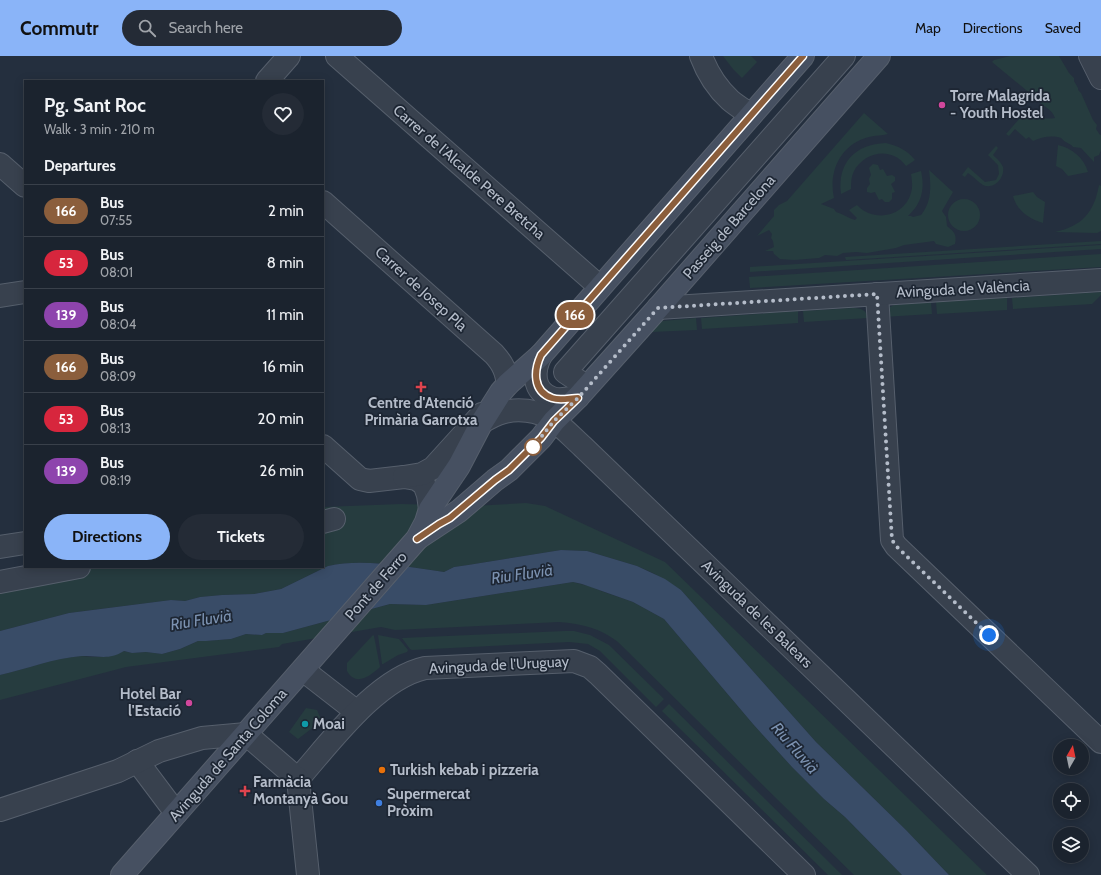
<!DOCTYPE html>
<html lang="en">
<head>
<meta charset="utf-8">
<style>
	body { margin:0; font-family:Cabin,sans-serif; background:#242b36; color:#f1f3f6; height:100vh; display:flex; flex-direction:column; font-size:15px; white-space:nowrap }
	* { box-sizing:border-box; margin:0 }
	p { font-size:13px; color:#a0a4aa }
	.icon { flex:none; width:22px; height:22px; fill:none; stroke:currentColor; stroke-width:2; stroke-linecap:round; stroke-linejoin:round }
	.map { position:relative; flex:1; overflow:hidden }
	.drawer { position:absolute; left:24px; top:24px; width:300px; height:488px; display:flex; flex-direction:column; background:#1b232e; border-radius:0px; box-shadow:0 2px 10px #0003,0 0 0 1px #39404a }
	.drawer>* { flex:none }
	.badge { padding:0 8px; border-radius:13px; font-size:14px; line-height:26px }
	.needle { width:26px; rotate:9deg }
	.controls { position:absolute; left:1053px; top:683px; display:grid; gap:8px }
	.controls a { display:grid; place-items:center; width:36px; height:36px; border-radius:50%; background:#1b232e; box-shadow:0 2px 10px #0003,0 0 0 1px #39404a; font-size:20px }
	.you { position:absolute; width:20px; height:20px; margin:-10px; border:3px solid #fff; border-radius:50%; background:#1a73e8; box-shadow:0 0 0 6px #1a73e833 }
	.map>.badge { position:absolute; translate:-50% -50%; box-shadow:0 0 0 2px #fff }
	h2 { padding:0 20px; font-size:15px; line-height:36px }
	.round { display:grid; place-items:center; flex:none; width:42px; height:42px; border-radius:21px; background:#242b36 }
	.summary { display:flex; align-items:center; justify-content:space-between; height:68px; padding:0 20px }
	h1 { font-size:19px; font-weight:700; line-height:30px }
	.action { display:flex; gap:8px; margin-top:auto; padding:8px 20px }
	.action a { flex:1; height:46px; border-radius:24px; background:#8ab4f8; color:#111; font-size:16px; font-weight:700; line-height:46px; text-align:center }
	.action a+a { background:#242b36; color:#f1f3f6 }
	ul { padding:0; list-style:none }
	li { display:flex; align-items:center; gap:12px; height:52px; padding:0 20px; border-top:1px solid #39404a }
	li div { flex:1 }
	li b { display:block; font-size:15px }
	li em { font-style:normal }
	li .badge { min-width:44px; font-weight:700; text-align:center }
	header { display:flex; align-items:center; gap:24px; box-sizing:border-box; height:56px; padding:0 20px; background:#8ab4f8; color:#111 }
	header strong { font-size:19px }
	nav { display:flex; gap:22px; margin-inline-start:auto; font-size:14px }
	.search { width:280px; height:36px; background:#242b36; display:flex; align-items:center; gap:10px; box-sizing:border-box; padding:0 14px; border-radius:22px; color:#a0a4aa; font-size:15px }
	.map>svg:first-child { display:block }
	.green { fill:#263c3f }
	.water { fill:#394c67 }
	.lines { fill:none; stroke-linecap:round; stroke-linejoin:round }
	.street-casing { stroke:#565f6c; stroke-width:24 }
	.secondary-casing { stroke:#565f6c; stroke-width:24 }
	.street { stroke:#38414e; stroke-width:22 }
	.secondary { stroke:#465061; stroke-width:22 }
	.line-casing { stroke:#fff; stroke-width:9 }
	.line { stroke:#8b5e3c; stroke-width:6 }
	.walk { stroke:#b4bcc9; stroke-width:4; stroke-dasharray:0 7.2 }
	.hotel-dot { fill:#d1479c; stroke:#1d2633; stroke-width:1.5 }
	.health-dot { fill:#e0444e; stroke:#1d2633; stroke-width:1.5 }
	.stop-dot { fill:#fff; stroke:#8b5e3c; stroke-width:2 }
	.culture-dot { fill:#0f9aa8; stroke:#1d2633; stroke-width:1.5 }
	.food-dot { fill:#e8710a; stroke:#1d2633; stroke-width:1.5 }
	.shop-dot { fill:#3f7fe0; stroke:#1d2633; stroke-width:1.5 }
	.labels { text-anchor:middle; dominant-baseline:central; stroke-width:3.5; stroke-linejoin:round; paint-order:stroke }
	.poi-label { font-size:15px; font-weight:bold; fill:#b4bcc9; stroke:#1d2633; text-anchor:start }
	.street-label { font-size:15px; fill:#b4bcc9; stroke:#1d2633 }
	.water-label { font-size:16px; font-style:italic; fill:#7c92b1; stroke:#1d2633 }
</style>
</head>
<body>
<header>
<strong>Commutr</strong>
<div class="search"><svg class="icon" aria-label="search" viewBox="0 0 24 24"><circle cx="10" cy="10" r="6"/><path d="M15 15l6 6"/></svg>Search here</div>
<nav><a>Map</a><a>Directions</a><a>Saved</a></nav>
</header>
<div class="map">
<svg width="1101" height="819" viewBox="0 0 1101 819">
	<rect width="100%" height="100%" fill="#242f3e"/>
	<g class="green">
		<polygon points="723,0 751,0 757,6 742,22 733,13"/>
		<path d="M1010 0H1059L1069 17 1074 22V25L1078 32V34L1081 37 1093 64 1097 69 1096 73 1100 79H1101V94L1099 99 1094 101V106L1081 92 1073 91C1071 88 1069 88 1066 86 1063 85 1063 83 1061 82 1052 79 1041 81 1033 85L1029 81 1026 83 1015 73 1009 80 1006 78 1027 54C1036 61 1044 64 1055 62 1052 52 1042 51 1037 43L992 6 994 4Z"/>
		<path d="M864 57 888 78C882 80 875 79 869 81 841 88 828 115 834 142L821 148 834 153 836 156C843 158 848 162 855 164L857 162 849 154 857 149C874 167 904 161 911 137 913 131 912 125 911 118L921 115C925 133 922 147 908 160H911L913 161 921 159C932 146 931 129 929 114L953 136 942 155 946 161 947 170C954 176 957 178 955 188L948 191 936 188 934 185 904 189 896 192 867 197 856 196 843 197 837 200 825 199 819 202 794 204 780 203 774 198 773 195H765L774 191 773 185 771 182 772 178 769 174 757 180 774 160V154L779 149 787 145Z"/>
		<path d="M886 87C898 90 907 94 915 104L906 110C903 106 899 102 894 100 880 93 861 101 854 115 851 121 851 127 851 133L841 138C837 107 855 88 886 87Z"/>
		<path d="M1058 89C1072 92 1084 102 1088 116L1068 120 1062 113 1056 110Z"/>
		<path d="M996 90 998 92 993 99C996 102 1001 106 1003 111 1005 122 994 134 983 129 978 126 973 120 968 117L965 121 962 119 968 111 985 126 996 124 999 118 998 109 988 99Z"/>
		<polygon points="873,108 878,109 880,114 883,113 887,120 892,119 895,121 895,125 891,128 895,136 892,137 892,143 889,146 885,146 882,143 879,144 875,136 871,137 867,136 867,132 870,128 869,123 871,119 869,112"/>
		<path d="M1099 129 1101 130V175L1097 177 1055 176C1082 170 1094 157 1099 129Z"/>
		<path d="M1033 136 1037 141 1045 146 1043 167C1029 163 1017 155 1013 140Z"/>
		<circle cx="964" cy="159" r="16"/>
		<polygon points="1101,185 1101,188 846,204 845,201"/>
		<polygon points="1101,189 1101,193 750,216 750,211"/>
		<polygon points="1101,198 1101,211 750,232 749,221"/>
		<polygon points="1101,236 1101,239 1092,248 1013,253 1012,242"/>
		<polygon points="1007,242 1007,254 937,258 936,246"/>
		<polygon points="931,246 932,258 883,261 888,252 894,249"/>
		<path d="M853 252C861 252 866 254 868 262L804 266 803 255Z"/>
		<polygon points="798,255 798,267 702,273 701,262"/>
		<polygon points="696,262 697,274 651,276 658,267 662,265"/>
		<path d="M526 447 545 450 665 506 987 819H949L906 774 816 686 681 534 653 517 637 510 587 495 561 494 468 509 454 511 444 516C408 511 363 502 328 510L281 533 254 538 222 539 200 541 185 545 171 544 69 557 0 575V526L84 511H323V451L401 448 473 450Z"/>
		<path d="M573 526 592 531 601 535 633 546 664 563 753 668 792 711 824 743 845 761 902 819H854L618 586C600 572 582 568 559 566L395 574 381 571 282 588 279 591 126 611 0 644V619C27 613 53 602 81 600 84 600 88 601 91 601 101 601 115 601 123 595L132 597 146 596 162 598 180 593 198 585H206L231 583 246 578 262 579 266 577H283L390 548 426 549Z"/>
		<polygon points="565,575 574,575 590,579 609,589 664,643 656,651 600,595 588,588 569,586 412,594 410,593 402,582"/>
		<path d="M373 579 374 580 380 611C370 620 356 631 347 615V607Z"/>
		<polygon points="378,579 399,583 408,594 407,596 398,599 383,608 382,608"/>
		<polygon points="669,648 842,819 828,819 662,655"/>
		<polygon points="306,652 317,654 321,663 315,670 298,683 289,676"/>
	</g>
	<path class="water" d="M561 494 587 495 637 510 665 523 681 534 816 686 906 774 949 819H902L845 761 824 743 792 711 753 668 664 563 633 546 582 528 573 526 426 549 390 548 283 577H266L262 579 246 578 231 583 206 585H198L180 593 162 598 146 596 132 597 124 595C108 605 97 599 82 600 54 602 27 613 0 619V575L69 557 171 544 185 545 200 541 222 539 254 538 281 533 328 510C363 502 408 511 444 516L454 511 468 509Z"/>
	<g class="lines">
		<defs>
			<g id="street">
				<polyline points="337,0 600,231"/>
				<path d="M701 0C707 16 718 33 730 44 737 50 744 54 751 59"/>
				<polyline points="1090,0 1101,22"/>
				<polyline points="267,25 289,0"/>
				<polyline points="0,108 25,130"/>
				<path d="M323 146 494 298C503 308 506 315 508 328"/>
				<polyline points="877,238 892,484 896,490 1101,686"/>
				<polyline points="0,240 25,236"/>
				<polyline points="658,252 1101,224"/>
				<path d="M541 299C533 314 532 335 552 342 560 345 570 342 578 341"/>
				<polyline points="580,326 565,316 844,0"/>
				<path d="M474 371C482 366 490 361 498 358 516 351 539 354 554 365 564 372 573 382 582 390L1028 819"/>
				<polyline points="323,390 360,423 369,425 404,421 416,423 424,428 428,439 430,453"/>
				<polyline points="404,421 422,418 433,412 482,358"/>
				<polyline points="323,466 334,463"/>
				<polyline points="0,491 25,487"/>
				<polyline points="0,526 79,511"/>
				<polyline points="303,614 357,656"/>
				<polyline points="137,705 176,757"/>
				<path d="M298 723C330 687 376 623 425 612L574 605 590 611 598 618 804 819"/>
				<polyline points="0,754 118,715 159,695 202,682 246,678 298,723 308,819"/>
			</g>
			<g id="secondary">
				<polyline points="418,482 459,455 495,424 509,414 541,382 554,365 578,341 658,252 879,0"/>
				<polyline points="122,819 417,483 426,466 430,453 459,410 482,366 501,336 508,328 541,299 803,0"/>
			</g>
		</defs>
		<use href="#street" class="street-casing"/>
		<use href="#secondary" class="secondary-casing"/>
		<use href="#street" class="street"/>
		<use href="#secondary" class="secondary"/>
	</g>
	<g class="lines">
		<defs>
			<path id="line" d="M417 483 439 468 450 462 495 424 509 414 541 382 554 365 578 342C570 342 560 345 552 342 532 335 534 314 541 299L803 0"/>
		</defs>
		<use href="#line" class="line-casing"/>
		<use href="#line" class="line"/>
		<polyline class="walk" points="533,391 554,365 578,342 658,252 877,238 892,484 896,490 989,579"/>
	</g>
	<g class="hotel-dot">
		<circle cx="942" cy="49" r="4"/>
		<circle cx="189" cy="647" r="4"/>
	</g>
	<g class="health-dot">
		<path d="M419 325h4v4h4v4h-4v4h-4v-4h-4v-4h4z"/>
		<path d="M243 729h4v4h4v4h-4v4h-4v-4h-4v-4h4z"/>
	</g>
	<circle class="stop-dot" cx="533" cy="391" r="8"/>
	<circle class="culture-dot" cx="305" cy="668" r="4"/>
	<circle class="food-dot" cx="382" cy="714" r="4"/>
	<circle class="shop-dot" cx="379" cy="747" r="4"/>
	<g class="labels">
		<g class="poi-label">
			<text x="950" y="40">Torre Malagrida<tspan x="950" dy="17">- Youth Hostel</tspan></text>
			<text x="421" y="347" text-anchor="middle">Centre d'Atenció<tspan x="421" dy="17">Primària Garrotxa</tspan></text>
			<text x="181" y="638" text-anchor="end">Hotel Bar<tspan x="181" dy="17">l'Estació</tspan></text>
			<text x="313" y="668">Moai</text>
			<text x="390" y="714">Turkish kebab i pizzeria</text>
			<text x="253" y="726">Farmàcia<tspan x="253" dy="17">Montanyà Gou</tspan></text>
			<text x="387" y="738">Supermercat<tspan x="387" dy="17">Pròxim</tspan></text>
		</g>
		<g class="street-label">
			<text transform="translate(469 116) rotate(41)">Carrer de l'Alcalde Pere Bretcha</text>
			<text transform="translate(729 171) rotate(-49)">Passeig de Barcelona</text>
			<text transform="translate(421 233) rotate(42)">Carrer de Josep Pla</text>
			<text transform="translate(963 233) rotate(-3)">Avinguda de València</text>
			<text transform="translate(376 530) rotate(-49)">Pont de Ferro</text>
			<text transform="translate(757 558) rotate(44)">Avinguda de les Balears</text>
			<text transform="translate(499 609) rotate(-3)">Avinguda de l'Uruguay</text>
			<text transform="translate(228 699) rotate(-49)">Avinguda de Santa Coloma</text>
		</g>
		<g class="water-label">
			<text transform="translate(522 518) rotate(-8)">Riu Fluvià</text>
			<text transform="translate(201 564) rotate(-9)">Riu Fluvià</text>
			<text transform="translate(795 692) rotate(49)">Riu Fluvià</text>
		</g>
	</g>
</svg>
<div class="controls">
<a><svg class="needle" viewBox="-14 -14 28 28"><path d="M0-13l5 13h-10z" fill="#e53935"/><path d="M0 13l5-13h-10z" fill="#a0a4aa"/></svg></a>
<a><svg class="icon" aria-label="locate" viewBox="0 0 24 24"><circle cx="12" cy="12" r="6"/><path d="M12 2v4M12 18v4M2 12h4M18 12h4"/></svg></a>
<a><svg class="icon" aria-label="layers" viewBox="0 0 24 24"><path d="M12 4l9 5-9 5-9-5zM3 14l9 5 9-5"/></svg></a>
</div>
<div class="you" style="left:989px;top:579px"></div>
<b class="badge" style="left:575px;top:259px;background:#8b5e3c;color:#fff">166</b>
<section class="drawer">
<div class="summary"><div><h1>Pg. Sant Roc</h1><p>Walk · 3 min · 210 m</p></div><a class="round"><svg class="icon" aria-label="heart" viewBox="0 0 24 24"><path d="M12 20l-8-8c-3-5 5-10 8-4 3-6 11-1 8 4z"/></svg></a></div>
<h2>Departures</h2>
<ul>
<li><span class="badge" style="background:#8b5e3c;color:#fff">166</span><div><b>Bus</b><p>07:55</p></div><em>2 min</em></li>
<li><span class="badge" style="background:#d7263d;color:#fff">53</span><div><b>Bus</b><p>08:01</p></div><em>8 min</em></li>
<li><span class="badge" style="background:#8e44ad;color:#fff">139</span><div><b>Bus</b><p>08:04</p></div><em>11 min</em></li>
<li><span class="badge" style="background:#8b5e3c;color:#fff">166</span><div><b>Bus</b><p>08:09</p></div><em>16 min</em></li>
<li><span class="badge" style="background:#d7263d;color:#fff">53</span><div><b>Bus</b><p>08:13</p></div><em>20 min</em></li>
<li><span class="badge" style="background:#8e44ad;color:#fff">139</span><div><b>Bus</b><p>08:19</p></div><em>26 min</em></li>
</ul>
<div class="action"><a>Directions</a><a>Tickets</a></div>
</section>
</div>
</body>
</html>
